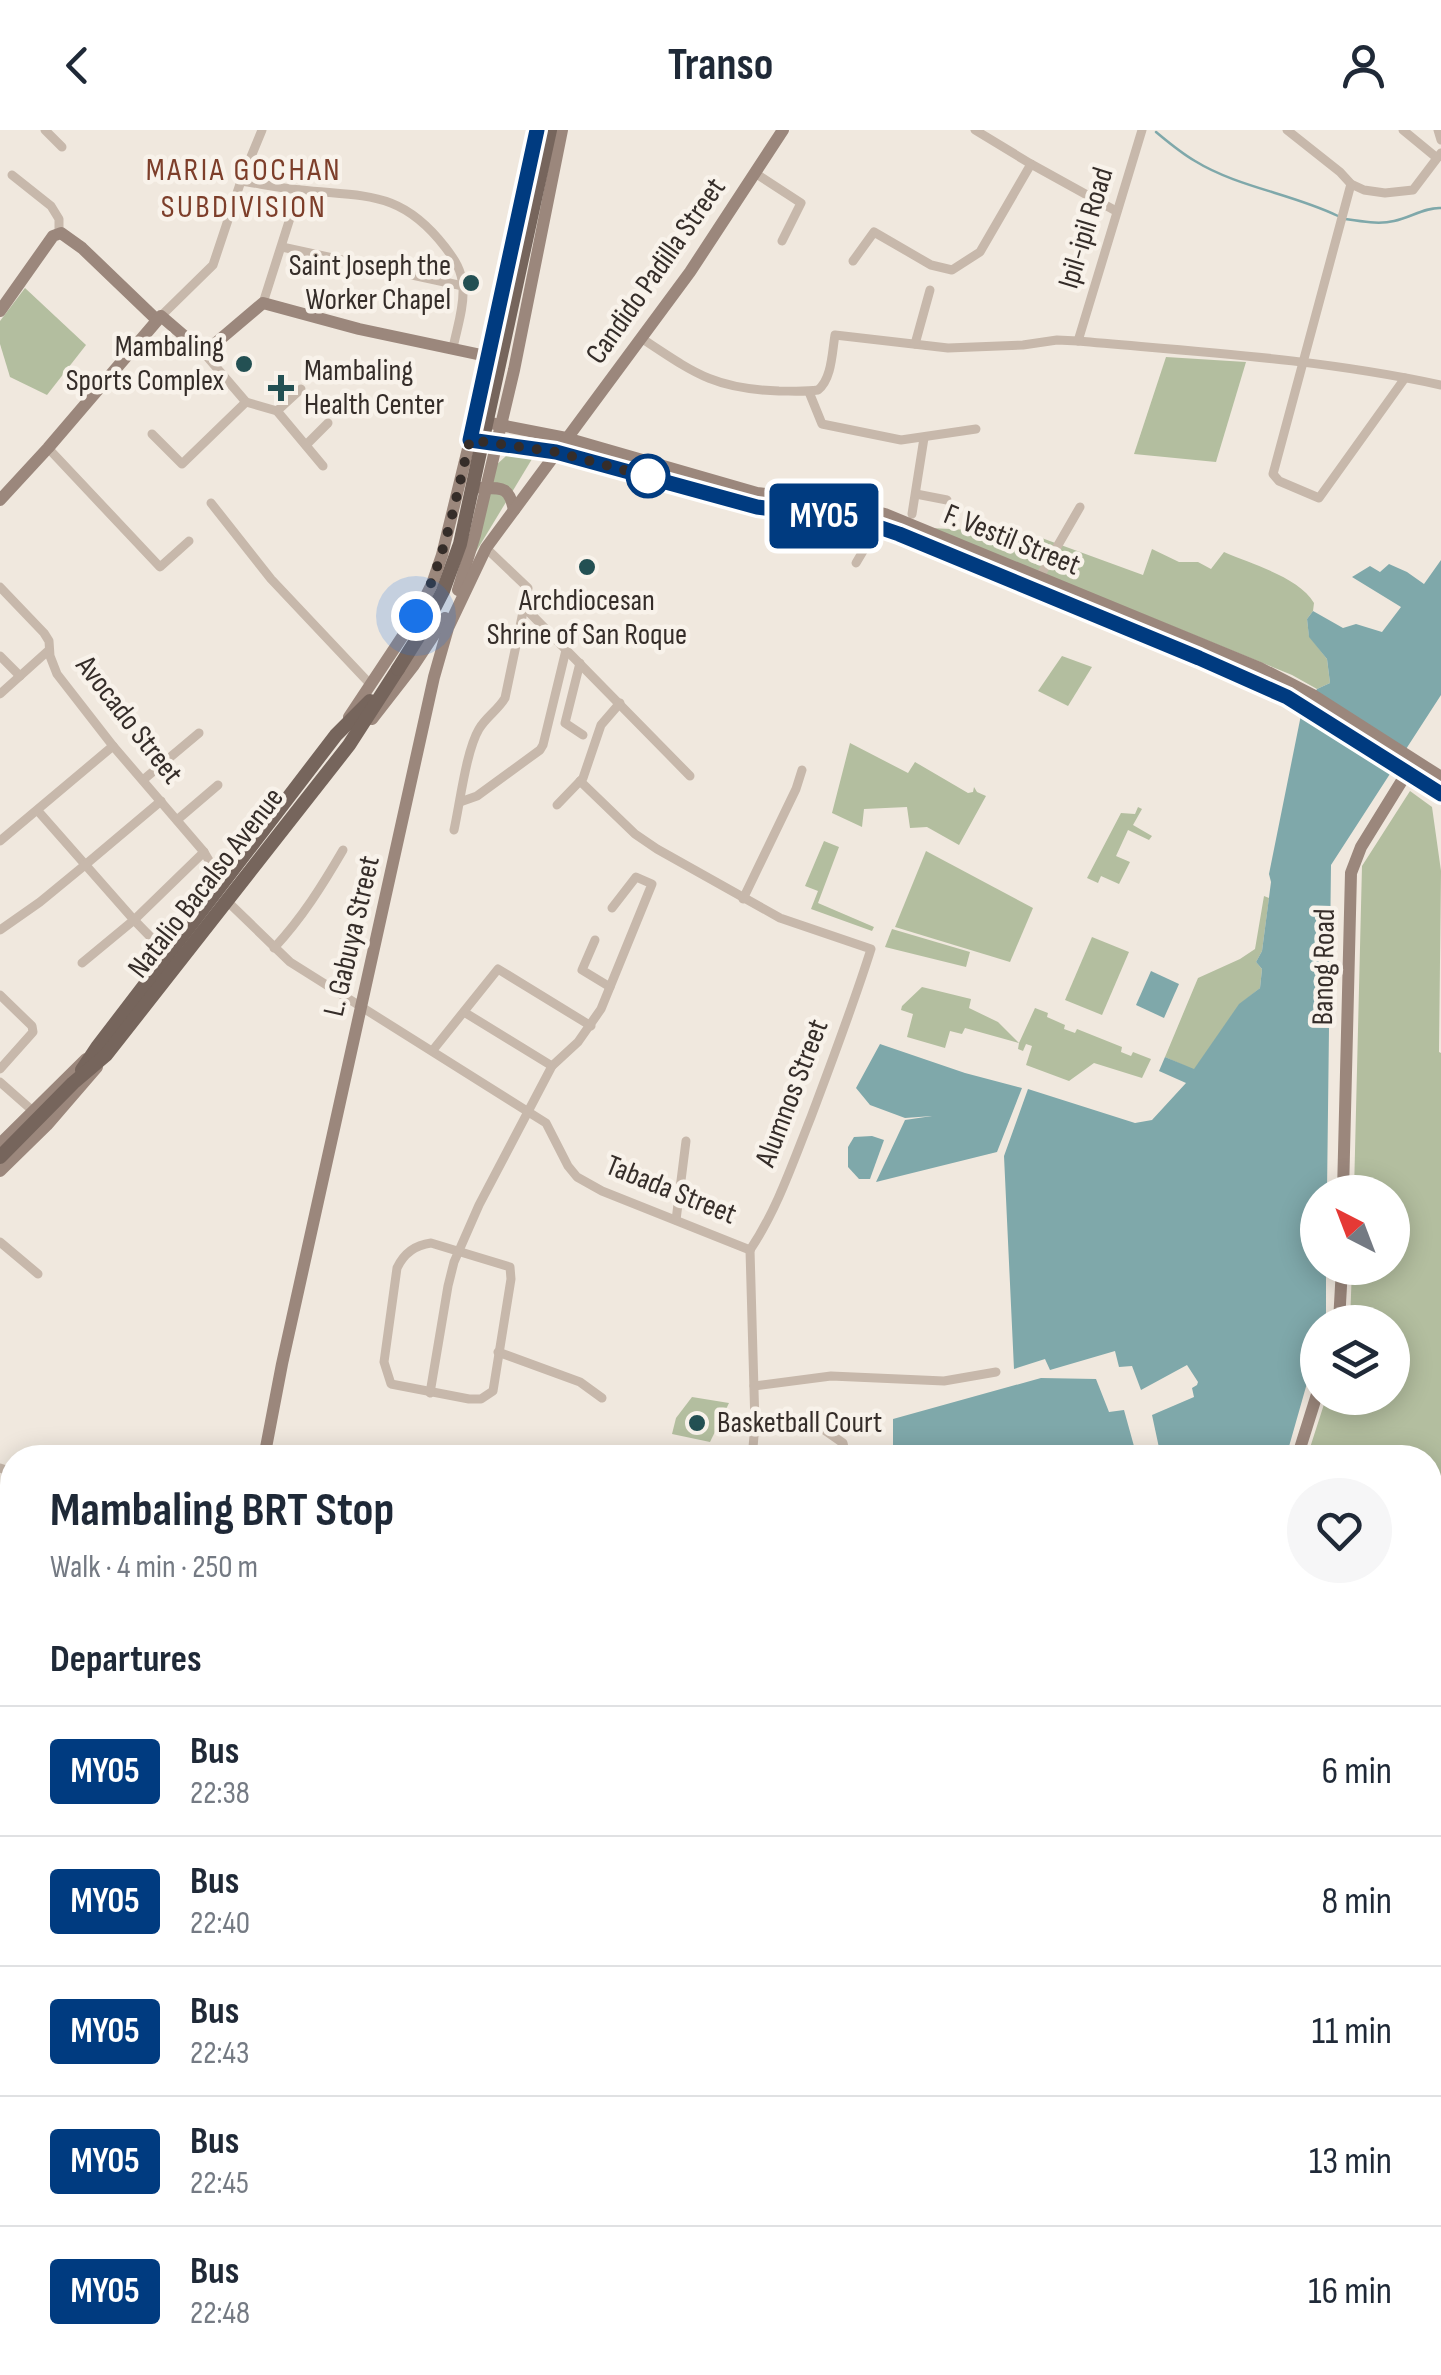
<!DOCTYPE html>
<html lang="en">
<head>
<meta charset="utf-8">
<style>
	body { margin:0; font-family:"Sofia Sans Condensed",sans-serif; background:#f6f6f7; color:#1f2937; height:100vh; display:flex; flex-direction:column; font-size:38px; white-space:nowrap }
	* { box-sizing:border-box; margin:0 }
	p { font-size:32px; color:#747a83 }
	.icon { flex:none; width:55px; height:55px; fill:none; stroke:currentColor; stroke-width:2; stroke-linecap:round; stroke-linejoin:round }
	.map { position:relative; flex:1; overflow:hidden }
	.sheet { position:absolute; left:0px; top:1315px; width:1442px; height:930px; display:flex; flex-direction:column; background:#fff; border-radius:40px 40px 0 0; box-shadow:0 5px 25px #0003 }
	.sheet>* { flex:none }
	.badge { padding:0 20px; border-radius:8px; font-size:35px; line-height:65px }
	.needle { width:65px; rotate:318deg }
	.controls { position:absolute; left:1300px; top:1045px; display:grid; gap:20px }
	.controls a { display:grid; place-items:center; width:110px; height:110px; border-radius:50%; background:#fff; box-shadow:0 5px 25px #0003; font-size:50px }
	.you { position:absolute; width:50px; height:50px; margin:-25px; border:8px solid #fff; border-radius:50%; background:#1a73e8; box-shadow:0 0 0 15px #1a73e833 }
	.map>.badge { position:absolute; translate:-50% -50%; box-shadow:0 0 0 5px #fff }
	h2 { padding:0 50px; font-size:38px; line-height:90px }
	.round { display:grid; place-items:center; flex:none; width:105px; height:105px; border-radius:52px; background:#f6f6f7 }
	.headline { display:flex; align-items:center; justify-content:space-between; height:170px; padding:0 50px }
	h1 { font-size:48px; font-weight:700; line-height:75px }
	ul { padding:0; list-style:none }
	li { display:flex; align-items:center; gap:30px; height:130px; padding:0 50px; border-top:2px solid #e0e1e3 }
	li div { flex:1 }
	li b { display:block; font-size:38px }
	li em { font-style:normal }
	li .badge { min-width:110px; font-weight:700; text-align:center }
	header { display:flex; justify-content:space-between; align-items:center; height:130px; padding:0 50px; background:#fff; font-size:45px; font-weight:700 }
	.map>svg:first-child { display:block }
	.green { fill:#b3be9f }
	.water { fill:#7fa8aa }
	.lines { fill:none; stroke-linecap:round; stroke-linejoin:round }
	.stream { stroke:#7fa8aa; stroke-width:2.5 }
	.street { stroke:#c7b8ab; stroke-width:9 }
	.secondary { stroke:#9b877c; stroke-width:12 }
	.primary { stroke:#76655c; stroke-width:14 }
	.primary-bridge { stroke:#76655c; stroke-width:14 }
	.line-casing { stroke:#fff; stroke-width:22 }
	.line { stroke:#003b80; stroke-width:15 }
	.walk { stroke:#352d29; stroke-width:10; stroke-dasharray:0 18 }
	.poi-dot { fill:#235053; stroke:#f8f2ea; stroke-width:4 }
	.stop-dot { fill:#fff; stroke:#003b80; stroke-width:5 }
	.labels { text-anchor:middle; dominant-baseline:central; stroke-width:9; stroke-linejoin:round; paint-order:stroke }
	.street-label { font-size:30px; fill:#352d29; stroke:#f8f2ea }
	.poi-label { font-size:30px; fill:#352d29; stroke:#f8f2ea; text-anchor:end }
	.neighbourhood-label { font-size:32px; letter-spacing:2.5px; fill:#7d3e2a; stroke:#f8f2ea }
</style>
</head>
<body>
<header><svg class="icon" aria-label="back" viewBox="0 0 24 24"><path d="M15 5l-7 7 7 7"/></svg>Transo<svg class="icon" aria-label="person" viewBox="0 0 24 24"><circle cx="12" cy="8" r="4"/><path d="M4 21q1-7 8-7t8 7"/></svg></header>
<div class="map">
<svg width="1441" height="2245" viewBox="0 0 1441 2245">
	<rect width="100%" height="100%" fill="#f0e8de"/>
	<g class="green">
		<polygon points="25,158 86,215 47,265 10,247 0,214 0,191"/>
		<polygon points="1166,227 1246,232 1216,332 1134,324"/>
		<polygon points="517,321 532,329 474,425 493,338 506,326"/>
		<path d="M931 398 1028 403 1143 445 1152 419 1179 432H1198L1211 439 1224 422C1251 434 1299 447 1314 473L1313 481 1307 489 1309 506 1327 529 1330 553 1317 559 1292 545Z"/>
		<polygon points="1062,526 1092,537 1068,576 1038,561"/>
		<polygon points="850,613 908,643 915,632 968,663 973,662 974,657 977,662 986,666 959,715 927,697 910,698 907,677 864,679 862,697 832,683"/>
		<polygon points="1410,661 1432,677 1441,741 1439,922 1441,923 1441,1557 1430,1560 1430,1328 1307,1327 1326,1268 1392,1268 1392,1192 1350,1192 1352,1138 1392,1138 1392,1062 1354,1062 1362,736"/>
		<polygon points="1138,677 1142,679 1133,695 1152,706 1149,710 1128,700 1116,726 1130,732 1119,754 1101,746 1098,753 1087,748 1121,683 1135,684"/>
		<polygon points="824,711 839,717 818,773 874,797 872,801 811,779 818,761 805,756"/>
		<polygon points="926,721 1033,778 1010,832 895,797"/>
		<polygon points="1264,766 1269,768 1262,821 1256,832 1262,839 1260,858 1239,875 1194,940 1165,927 1198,848 1240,829 1255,819"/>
		<polygon points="892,799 970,822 966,837 885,817"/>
		<polygon points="1092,807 1129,822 1102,885 1065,870"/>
		<polygon points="922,857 971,869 969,878 998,892 1019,913 1035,878 1048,883 1047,887 1065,895 1064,899 1075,903 1077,899 1122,917 1121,922 1131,926 1133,922 1151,929 1142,948 1094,933 1069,951 1026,935 1032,916 1026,914 1023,921 1018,919 1019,913 965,898 962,904 950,901 945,918 907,907 913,884 901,880 902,876"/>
		<polygon points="692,1267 729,1273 710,1312 672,1304 676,1288"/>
		<polygon points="292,2233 400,2233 424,2245 296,2245 289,2238"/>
	</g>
	<g class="water">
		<polygon points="1441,430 1441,565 1331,735 1327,1062 1318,1062 1318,1138 1326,1138 1326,1188 1325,1192 1318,1192 1317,1218 1286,1327 1161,1327 1152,1285 1194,1267 1192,1258 1197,1255 1198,1252 1187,1235 1141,1260 1132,1236 1119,1237 1115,1221 1050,1240 1045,1229 1014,1239 1004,1026 1028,959 1135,993 1152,990 1186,953 1159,941 1165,927 1194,939 1239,874 1260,858 1262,839 1256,832 1262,821 1271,752 1269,744 1301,585 1317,559 1330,553 1327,529 1309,507 1307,489 1313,481 1343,498 1356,494 1382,502 1401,477 1352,447 1370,436 1380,442 1389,434 1407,442 1424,454"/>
		<polygon points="1151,841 1179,854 1164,888 1136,875"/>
		<polygon points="880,914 965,943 1022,958 997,1022 876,1052 905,990 932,986 905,988 870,975 856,958"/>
		<polygon points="872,1006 884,1010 870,1049 859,1049 848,1037 848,1017 854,1007"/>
		<polygon points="1041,1248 1096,1249 1109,1282 1124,1280 1137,1327 893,1327 893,1289"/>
		<polygon points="1430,1634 1441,1634 1441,2245 1301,2245 1301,2233 1430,2232"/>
		<polygon points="762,2233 1050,2232 1050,2245 758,2245"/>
		<polygon points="1070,2233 1248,2233 1248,2245 1071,2245"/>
	</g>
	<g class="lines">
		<g class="stream">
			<path d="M1156 2C1168 12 1181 23 1195 31 1237 57 1293 64 1338 86"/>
			<path d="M1345 89C1361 91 1378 95 1394 91 1410 88 1425 77 1441 78"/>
		</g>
		<g class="street">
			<polyline points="45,0 62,17"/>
			<polyline points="975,0 1031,34 1116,81"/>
			<polyline points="1287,0 1340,42 1351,54 1364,60 1385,63 1413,60 1441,23"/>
			<polyline points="1403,0 1437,28"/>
			<polyline points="1438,0 1441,10"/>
			<polyline points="755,43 801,73 782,111"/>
			<polyline points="12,45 51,76 59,89 59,103"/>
			<path d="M241 51C261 54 281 58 301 60 366 67 401 60 445 117 455 130 462 140 463 158 464 178 457 198 453 218"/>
			<polyline points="1351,54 1273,344 1279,351 1319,368 1405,248"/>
			<polyline points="282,117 463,156"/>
			<polyline points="853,131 874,102 931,135 952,140 980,122 1031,34"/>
			<polyline points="263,173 299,60"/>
			<polyline points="161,186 213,135 241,51 262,0"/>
			<path d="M641 208C694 243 714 259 779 261 792 261 805 262 818 260 832 249 832 222 835 205L948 218 1023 215 1057 210 1078 211C1200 222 1322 229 1441 255"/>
			<polyline points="1078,211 1142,0"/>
			<polyline points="915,214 930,160"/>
			<polyline points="204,223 246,272 277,281 323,336"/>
			<polyline points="809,262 822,294 901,310 976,299"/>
			<polyline points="277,281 301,259"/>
			<polyline points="152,304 182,334 246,272"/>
			<polyline points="306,315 328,293"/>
			<polyline points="48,318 160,437 189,411"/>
			<polyline points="916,364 947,370"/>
			<polyline points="211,373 271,449 371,555"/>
			<polyline points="912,384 924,308"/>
			<polyline points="856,433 878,396"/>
			<polyline points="1039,448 1080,377"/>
			<polyline points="0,457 44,503 49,511 50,526 57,544 113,616 204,722 223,754"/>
			<polyline points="524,477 690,646"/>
			<polyline points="0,526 20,546"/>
			<polyline points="580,533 565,593 583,605"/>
			<polyline points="0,564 49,520"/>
			<polyline points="143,650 199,603"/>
			<path d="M580 651 635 704 657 719 780 788 871 819C853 876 832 931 811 987 793 1032 777 1080 750 1120"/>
			<polyline points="460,672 477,666 540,620 543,615 566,520"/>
			<polyline points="557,675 583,648 601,595 620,573"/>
			<polyline points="38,681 134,790 168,825"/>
			<polyline points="177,690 218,655"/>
			<path d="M454 700C460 673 466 621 479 599 486 587 498 580 505 568L528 458 486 418"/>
			<polyline points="0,711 113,616"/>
			<polyline points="743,769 796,659 802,640"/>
			<polyline points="227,771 290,832 546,993 568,1036 577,1047 602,1061 750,1120"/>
			<polyline points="0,800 40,772 85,735 161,671"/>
			<polyline points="595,810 582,840 610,857"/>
			<path d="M274 818C302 788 322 756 343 720"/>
			<polyline points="82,833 134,790 204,722"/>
			<polyline points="0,865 32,896 33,902 0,939"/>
			<polyline points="464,882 552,936"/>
			<polyline points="433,920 498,839 591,896"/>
			<polyline points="0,952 34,982"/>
			<polyline points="676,1090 686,1011"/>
			<polyline points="0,1112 38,1144"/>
			<path d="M431 1113 510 1137 511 1149 493 1261 481 1269H469L391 1254 384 1232 397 1138C404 1123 415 1115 431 1113Z"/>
			<polyline points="750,1120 755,1295 752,1328"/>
			<polyline points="498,1222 580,1252 602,1268"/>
			<polyline points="754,1256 831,1246 944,1251 996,1242"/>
			<polyline points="430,1263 448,1156 454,1132 479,1075 552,936 578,912 601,879 652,754 636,747 612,778"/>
			<polyline points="755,1295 810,1290 843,1313 846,1328"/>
			<polyline points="0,1338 12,1342"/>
			<polyline points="0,1474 12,1427"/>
			<polyline points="1430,1566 1441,1564"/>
			<polyline points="0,1579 12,1591"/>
			<polyline points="0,1663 12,1677"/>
			<polyline points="0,1818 12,1804"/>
			<polyline points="477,2245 478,2232"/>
			<polyline points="497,2245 563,2239 584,2232"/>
		</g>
		<g class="secondary">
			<polyline points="0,181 53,106 61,103 82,118 157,190"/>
			<polyline points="475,290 566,308 757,363 843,374 885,384 1260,538 1313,565 1441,647"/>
			<polyline points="470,310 556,323 757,377 861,391 899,404 1199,528 1287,567 1441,664"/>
			<path d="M481 358C502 358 509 356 514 380"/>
			<polyline points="0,370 48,318 161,186 204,223 263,173 359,199 491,227"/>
			<polyline points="458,460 475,405 514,240 562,0"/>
			<polyline points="349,587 416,486 432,454 442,425 475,290 537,0"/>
			<polyline points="372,589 414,535 445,488"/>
			<polyline points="0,1014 86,929"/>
			<polyline points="0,1041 47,995 97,937"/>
			<polyline points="1343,1062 1351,743 1361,717 1411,636"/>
			<polyline points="1339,1192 1342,1138"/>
			<polyline points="264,1328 282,1234 434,547 448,498 486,418 690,142 783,0"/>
			<polyline points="1297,1328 1318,1261"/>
			<polyline points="0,1519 12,1524"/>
			<polyline points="88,2245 89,2232"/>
			<polyline points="1260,2245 1260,2232"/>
		</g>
		<g class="primary">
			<polyline points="82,940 98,916 336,605 370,571"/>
			<polyline points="0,1027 73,953 106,925 349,615 398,539"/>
		</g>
		<polyline class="primary-bridge" points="398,539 425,496 443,461 460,414 550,0"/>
	</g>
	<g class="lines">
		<defs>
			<polyline id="line" points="537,0 470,310 556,322 757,377 861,391 899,404 1199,528 1287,567 1441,664"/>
		</defs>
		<use href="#line" class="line-casing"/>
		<use href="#line" class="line"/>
		<path class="walk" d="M416 486C445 431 455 370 470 310L556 322 654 348 648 346"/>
	</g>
	<g class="poi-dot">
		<circle cx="471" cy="153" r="10"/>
		<circle cx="244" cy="234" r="10"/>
		<path d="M276 243h10v10h10v10h-10v10h-10v-10h-10v-10h10z"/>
		<circle cx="587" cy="437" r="10"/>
		<circle cx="697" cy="1293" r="10"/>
	</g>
	<circle class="stop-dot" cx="648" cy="346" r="20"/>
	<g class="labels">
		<g class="street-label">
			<text transform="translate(1086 98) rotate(-73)">Ipil-ipil Road</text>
			<text transform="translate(656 141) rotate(-55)">Candido Padilla Street</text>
			<text transform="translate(1012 410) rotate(22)">F. Vestil Street</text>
			<text transform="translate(129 590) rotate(52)">Avocado Street</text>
			<text transform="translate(206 753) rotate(-52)">Natalio Bacalso Avenue</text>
			<text transform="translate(352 806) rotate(-77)">L. Gabuya Street</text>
			<text transform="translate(1324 837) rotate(-89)">Banog Road</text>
			<text transform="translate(792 963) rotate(-69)">Alumnos Street</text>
			<text transform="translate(671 1060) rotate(22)">Tabada Street</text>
		</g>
		<g class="poi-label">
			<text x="451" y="136">Saint Joseph the<tspan x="451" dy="34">Worker Chapel</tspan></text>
			<text x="224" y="217">Mambaling<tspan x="224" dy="34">Sports Complex</tspan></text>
			<text x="304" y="241" text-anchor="start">Mambaling<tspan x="304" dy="34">Health Center</tspan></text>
			<text x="587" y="471" text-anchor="middle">Archdiocesan<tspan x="587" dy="34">Shrine of San Roque</tspan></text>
			<text x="717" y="1293" text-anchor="start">Basketball Court</text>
		</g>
		<g class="neighbourhood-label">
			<text x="244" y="40">MARIA GOCHAN<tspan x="244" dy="37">SUBDIVISION</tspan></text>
		</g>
	</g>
</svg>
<div class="controls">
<a><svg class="needle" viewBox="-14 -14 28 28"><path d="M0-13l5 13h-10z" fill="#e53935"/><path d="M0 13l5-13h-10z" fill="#747a83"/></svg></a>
<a><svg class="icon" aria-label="layers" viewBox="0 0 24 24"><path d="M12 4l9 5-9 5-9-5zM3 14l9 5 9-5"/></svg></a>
</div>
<div class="you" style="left:416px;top:486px"></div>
<b class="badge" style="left:824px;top:386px;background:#003b80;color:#fff">MY05</b>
<section class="sheet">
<div class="headline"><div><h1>Mambaling BRT Stop</h1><p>Walk · 4 min · 250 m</p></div><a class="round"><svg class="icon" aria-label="heart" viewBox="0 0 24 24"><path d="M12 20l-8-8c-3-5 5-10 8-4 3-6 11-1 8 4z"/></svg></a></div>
<h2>Departures</h2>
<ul>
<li><span class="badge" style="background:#003b80;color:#fff">MY05</span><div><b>Bus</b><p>22:38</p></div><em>6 min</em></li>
<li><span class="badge" style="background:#003b80;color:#fff">MY05</span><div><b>Bus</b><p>22:40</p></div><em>8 min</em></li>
<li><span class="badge" style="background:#003b80;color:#fff">MY05</span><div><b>Bus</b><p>22:43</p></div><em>11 min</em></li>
<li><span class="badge" style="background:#003b80;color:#fff">MY05</span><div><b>Bus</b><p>22:45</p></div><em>13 min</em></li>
<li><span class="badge" style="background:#003b80;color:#fff">MY05</span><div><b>Bus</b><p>22:48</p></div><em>16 min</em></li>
</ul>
</section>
</div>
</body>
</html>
